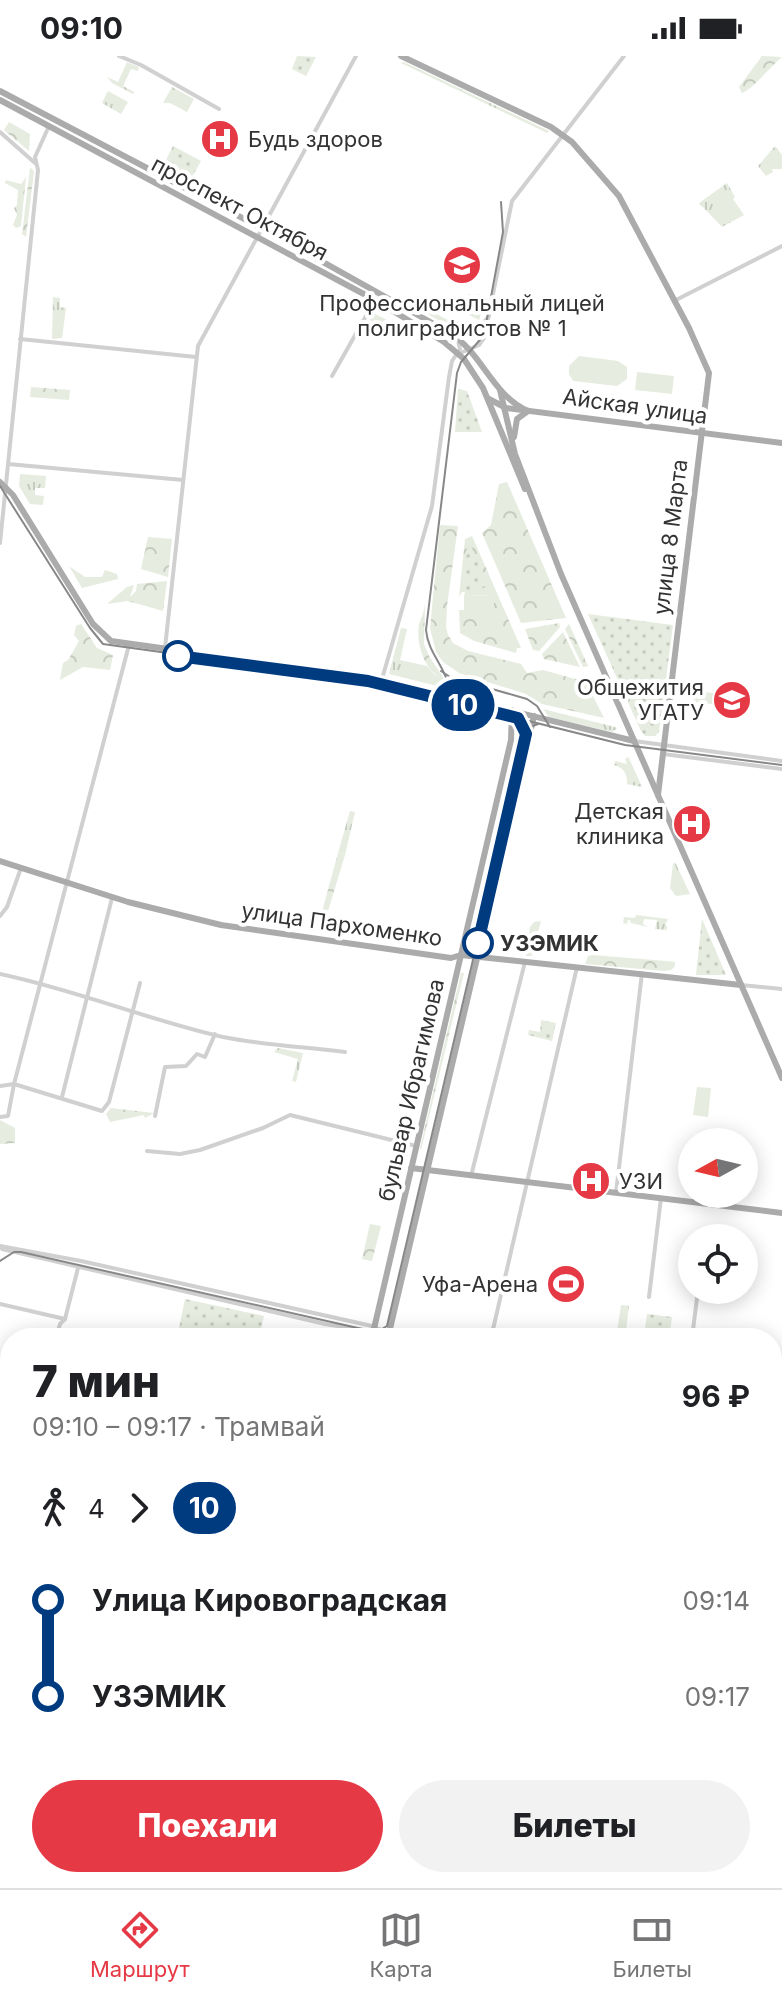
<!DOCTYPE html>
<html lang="ru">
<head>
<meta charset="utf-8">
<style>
	body { margin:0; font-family:Inter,sans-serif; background:#f2f2f2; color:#202124; height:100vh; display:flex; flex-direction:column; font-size:30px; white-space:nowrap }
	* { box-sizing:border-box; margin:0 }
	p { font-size:26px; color:#757577 }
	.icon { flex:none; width:44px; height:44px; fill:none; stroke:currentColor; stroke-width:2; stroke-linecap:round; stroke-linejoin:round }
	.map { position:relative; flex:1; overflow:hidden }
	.side { position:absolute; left:0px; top:1272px; width:782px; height:560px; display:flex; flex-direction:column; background:#fff; border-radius:32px 32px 0 0; box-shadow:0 4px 20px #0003 }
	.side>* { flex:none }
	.badge { padding:0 16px; border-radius:26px; font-size:28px; line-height:52px }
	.needle { width:52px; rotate:262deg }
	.fabs { position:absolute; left:678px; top:1072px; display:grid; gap:16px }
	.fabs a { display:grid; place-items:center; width:80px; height:80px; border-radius:50%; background:#fff; box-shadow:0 4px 20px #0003; font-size:40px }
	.map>.badge { position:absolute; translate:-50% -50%; box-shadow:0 0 0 4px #fff }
	.legs { display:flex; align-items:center; gap:12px; height:88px; padding:0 32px; font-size:26px }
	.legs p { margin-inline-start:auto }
	.summary { display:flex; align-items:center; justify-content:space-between; height:136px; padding:0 32px }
	h1 { font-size:44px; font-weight:800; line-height:60px }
	.primary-button { display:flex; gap:16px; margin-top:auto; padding:16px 32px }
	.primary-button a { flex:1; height:92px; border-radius:48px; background:#e63946; color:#fff; font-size:32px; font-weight:800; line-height:92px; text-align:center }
	.primary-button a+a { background:#f2f2f2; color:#202124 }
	ul { padding:0 32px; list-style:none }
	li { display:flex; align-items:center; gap:28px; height:96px; font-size:30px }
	li i { display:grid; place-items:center; width:12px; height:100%; margin:0 10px; background:currentColor }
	li i::after { content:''; width:20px; height:20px; margin:-10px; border:6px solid; border-radius:50%; background:#fff }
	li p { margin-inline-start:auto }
	li:first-child i { background:linear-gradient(#0000 50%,currentColor 0) }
	li:last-child i { background:linear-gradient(currentColor 50%,#0000 0) }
	.status { display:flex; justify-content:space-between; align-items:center; height:56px; padding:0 40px; background:#fff; direction:ltr }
	.status svg { height:22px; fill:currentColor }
	.tabs { display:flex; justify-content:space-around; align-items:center; height:112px; border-top:2px solid #e0e0e0; background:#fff; font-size:22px; color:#757577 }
	.tabs a { display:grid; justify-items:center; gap:4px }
	.tabs .on { color:#e63946 }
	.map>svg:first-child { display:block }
	.grass { fill:url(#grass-tufts) }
	.forest { fill:url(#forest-crowns) }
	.park { fill:url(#park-dots) }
	.pitch { fill:#e6ecdf }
	.water { fill:url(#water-waves) }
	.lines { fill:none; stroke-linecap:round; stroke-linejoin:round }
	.minor { stroke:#d0d0d0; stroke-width:4 }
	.major { stroke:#ababab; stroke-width:6 }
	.tram { stroke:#888; stroke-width:2 }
	.rail { stroke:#888; stroke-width:2; stroke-dasharray:8 6; stroke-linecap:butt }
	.line-1-casing { stroke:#fff; stroke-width:18 }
	.line-1 { stroke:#003b80; stroke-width:12 }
	.stop-1-dot { fill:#fff; stroke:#003b80; stroke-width:4 }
	.labels { text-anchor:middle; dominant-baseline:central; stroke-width:8; stroke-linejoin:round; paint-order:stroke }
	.poi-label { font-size:22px; fill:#333; stroke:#fff; text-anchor:end }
	.street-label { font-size:22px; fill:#333; stroke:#fff }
	.stop-label { font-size:22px; font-weight:bold; fill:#333; stroke:#fff; text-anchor:start }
</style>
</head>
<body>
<div class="status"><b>09:10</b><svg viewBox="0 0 49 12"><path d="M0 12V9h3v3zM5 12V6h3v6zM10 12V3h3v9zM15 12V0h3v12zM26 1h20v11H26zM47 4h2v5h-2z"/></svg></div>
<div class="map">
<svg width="782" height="1832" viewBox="0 0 782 1832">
	<defs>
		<pattern id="grass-tufts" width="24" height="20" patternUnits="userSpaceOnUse" patternTransform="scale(2)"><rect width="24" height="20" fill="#e6ecdf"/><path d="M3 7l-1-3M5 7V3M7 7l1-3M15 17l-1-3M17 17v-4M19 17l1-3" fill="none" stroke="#c6cbc0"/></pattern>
		<pattern id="forest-crowns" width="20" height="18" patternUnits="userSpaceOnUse" patternTransform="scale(2)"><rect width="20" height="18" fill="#e6ecdf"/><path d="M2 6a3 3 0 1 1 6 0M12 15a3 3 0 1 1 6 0" fill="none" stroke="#c6cbc0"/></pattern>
		<pattern id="park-dots" width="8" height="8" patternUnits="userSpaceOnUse" patternTransform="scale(2)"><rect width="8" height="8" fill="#e6ecdf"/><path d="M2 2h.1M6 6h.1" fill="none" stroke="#c6cbc0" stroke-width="1.8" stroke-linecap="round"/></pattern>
		<pattern id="water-waves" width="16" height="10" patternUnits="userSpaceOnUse" patternTransform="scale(2)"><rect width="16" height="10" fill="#cfe2ee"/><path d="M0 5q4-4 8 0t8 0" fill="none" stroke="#b2c2cd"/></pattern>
	</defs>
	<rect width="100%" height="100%" fill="#fff"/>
	<g class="grass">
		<polygon points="127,6 139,11 138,15 131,13 123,30 134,36 133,38 112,27 107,21 118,26"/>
		<polygon points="404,6 549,75 547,77 401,7"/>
		<polygon points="172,31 194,43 187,56 170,47 163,47"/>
		<polygon points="108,35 128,46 121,58 102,47"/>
		<polygon points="775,90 782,99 782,113 772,113 773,116 766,120 758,110"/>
		<polygon points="727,127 735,141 733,143 744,159 722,171 699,147"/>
		<polygon points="53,241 60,242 60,251 66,252 62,282 52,283"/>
		<polygon points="406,241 453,267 451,271 404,245"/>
		<polygon points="20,418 46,420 45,432 35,432 35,439 44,440 43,449 30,448 19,430"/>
		<polygon points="401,572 407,573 400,604 427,610 434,618 443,621 445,632 389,618"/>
		<polygon points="543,653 615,671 617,673 612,676 549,661"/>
		<path d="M629 701V702L642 731 627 728C628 718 623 711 614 709L615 705 627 708 625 703Z"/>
		<polygon points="350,755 355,756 345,799 338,797"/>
		<polygon points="675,806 690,838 676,840 670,832 673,808"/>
		<polygon points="636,859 668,863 665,869 667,870 667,874 655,873 657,864 644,863 643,868 648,871 631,867 630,864 628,864 627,868 623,867 624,861 635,862"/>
		<polygon points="541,865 532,900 526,900 530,871 534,866"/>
		<polygon points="278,992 303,997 296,1026 292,1025 298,1003 274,996"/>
		<polygon points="621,1249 629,1250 625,1282 616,1282"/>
	</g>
	<g class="forest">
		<path d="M762 0 782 1C771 10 752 34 742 37L739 31Z"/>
		<polygon points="9,66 30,78 29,95 4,74"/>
		<polygon points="30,112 34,115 26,181 22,178"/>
		<polygon points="26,121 21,170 16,172 13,169 17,159 14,152 17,149 18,134 5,127 6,124 21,128"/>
		<polygon points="469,238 476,241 478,238 486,242 479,264 467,258 468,254 462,250"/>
		<polygon points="31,331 70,334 69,344 30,341"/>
		<polygon points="507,426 566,562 521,567 482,477 491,469 499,428"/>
		<polygon points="440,469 458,470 447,550 446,571 448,579 453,587 468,595 521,608 527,617 543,614 586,626 604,662 542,648 526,638 459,617 443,606 436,596 430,572"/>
		<polygon points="472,480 521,592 517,592 516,597 474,585 460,577 459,554 481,554 493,539 464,540 465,536 474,536 462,536 459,541 465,483"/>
		<polygon points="148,481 172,483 168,521 141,513"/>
		<polygon points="69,510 85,521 102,521 105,514 117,518 118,523 82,532"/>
		<polygon points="167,525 163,555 128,545 107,548 127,531 134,529 130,541 136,535 137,528"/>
		<path d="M425 548 424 588 429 600 443 621C424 618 414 582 420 565 422 561 424 555 425 548Z"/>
		<polygon points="559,567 560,571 539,595 533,594 525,573"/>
		<polygon points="81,568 97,592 113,599 110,614 83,611 60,624 63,607 68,604 79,585 74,579 76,570"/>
		<polygon points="569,568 588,610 583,611 565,573"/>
		<polygon points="563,576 580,611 544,603 542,598"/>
		<polygon points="520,685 522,687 497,796 495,795"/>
		<polygon points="338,797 345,799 322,875 317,874"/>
		<polygon points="593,899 666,905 675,906 675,910 671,914 664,915 585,908 588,900"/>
		<polygon points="461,917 464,917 421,1094 420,1092"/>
		<polygon points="111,1052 154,1057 145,1062 144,1059 110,1066 106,1058"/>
		<polygon points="0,1064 15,1072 15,1087 0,1088"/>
		<polygon points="370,1168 381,1170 372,1205 362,1203"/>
	</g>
	<g class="park">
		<polygon points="297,0 316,1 306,20 292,13"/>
		<polygon points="173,90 201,105 191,123 164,108"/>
		<polygon points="373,257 391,266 378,283 364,276"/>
		<polygon points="458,333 467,335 482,376 455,376"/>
		<polygon points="471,490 488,530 474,536 462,536 467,491"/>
		<polygon points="588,558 673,569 659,676 655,680 645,680 641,675"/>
		<polygon points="702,863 726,919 696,919"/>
		<polygon points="541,964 556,967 552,985 528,979 529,974 540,976"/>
		<polygon points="185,1243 264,1260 259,1282 177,1282"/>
		<polygon points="647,1258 672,1261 669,1282 644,1282"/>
	</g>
	<g class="pitch">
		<polygon points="579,300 618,305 627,311 627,323 617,330 573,325 569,318 569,310"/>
		<polygon points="637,316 674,320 672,338 635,334"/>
		<polygon points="494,539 494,564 482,565 481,554 464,554 464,540"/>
		<polygon points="695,635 721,638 720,649 693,646"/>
		<polygon points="697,1031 711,1032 708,1061 693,1059"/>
	</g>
	<polygon class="water" points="0,1622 10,1637 10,1822 86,1822 88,1832 0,1832"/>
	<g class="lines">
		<g class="minor">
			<polyline points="119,0 141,9 219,53"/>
			<polyline points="0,76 35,107"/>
			<polyline points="674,245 782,190"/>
			<polyline points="20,283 196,301"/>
			<polyline points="458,298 479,289 484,282 512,145 624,0"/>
			<polyline points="332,320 375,244"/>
			<polyline points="8,408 183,424"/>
			<polyline points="0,487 38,114 35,101 49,70"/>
			<polyline points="165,592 198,290 356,0"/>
			<polyline points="382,623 432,450 449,321 452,305 460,293 457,281 475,277 489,260"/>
			<polyline points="634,685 782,705"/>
			<polyline points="663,698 782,713"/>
			<polyline points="0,860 7,851 21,812"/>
			<path d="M0 918C76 934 148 964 223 981 263 989 305 991 345 996"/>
			<polyline points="741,929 782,933"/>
			<polyline points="0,1030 14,1028 102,1055 109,1046 140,927"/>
			<polyline points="62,1041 112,842"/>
			<polyline points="155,1060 165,1011 186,1010 197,998 205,1001 215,978"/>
			<polyline points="0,1061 8,1060 14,1028 129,589"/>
			<polyline points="147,1095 180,1098 200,1094 263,1072 290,1059 416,1090"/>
			<polyline points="471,1120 525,906"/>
			<polyline points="616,1137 642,917"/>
			<polyline points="0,1190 81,1205 372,1270 389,1277"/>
			<polyline points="2,1193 325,1268 384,1277"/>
			<polyline points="649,1241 661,1142"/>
			<polyline points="0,1248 65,1263"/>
			<polyline points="56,1282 60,1268 65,1263 78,1212"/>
			<polyline points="491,1282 577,911"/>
			<polyline points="692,1282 698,1234"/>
			<polyline points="0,1391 10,1408"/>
			<polyline points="772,1484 782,1486"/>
			<polyline points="772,1595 782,1596"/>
			<path d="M782 1746C780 1765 768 1800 782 1815"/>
			<polyline points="772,1766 782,1689"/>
			<polyline points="772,1817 782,1818"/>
			<polyline points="291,1822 300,1832"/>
			<polyline points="327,1822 335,1832"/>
			<polyline points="718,1822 718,1832"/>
			<polyline points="766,1822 782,1825"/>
			<polyline points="384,1831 390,1822"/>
			<polyline points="353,1832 359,1822"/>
			<polyline points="480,1832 488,1822"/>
			<polyline points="545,1832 557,1826 616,1828 648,1823 681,1822"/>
			<polyline points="735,1832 745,1822"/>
		</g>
		<g class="major">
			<polyline points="401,0 551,71 572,86 619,140 689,272 709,317 658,739"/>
			<path d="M0 35 271 177 450 277C482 297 493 340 528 355"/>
			<polyline points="0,44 375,244 444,286 464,303 483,332 525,433"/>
			<polyline points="500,334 515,398 561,518 782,1022"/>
			<polyline points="489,343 506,352 782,387"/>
			<polyline points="514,381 517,363 528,355"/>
			<polyline points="0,426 13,439 93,568 111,585 382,623 634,685"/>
			<polyline points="0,805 128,846 221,869 451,902 461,899 741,929"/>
			<polyline points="411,1112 782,1157"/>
			<polyline points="373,1277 511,684 512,654"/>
			<polyline points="408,1282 389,1277 534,660"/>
			<polyline points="772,1366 782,1368"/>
		</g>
		<g class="tram">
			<polyline points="0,430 90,572 103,588 368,625 625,689 782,709"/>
			<polyline points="441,615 450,621 527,643 537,650 550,671"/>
			<path d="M434 643 443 641 449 631C445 610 428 597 426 574L457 317 461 306 484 279 503 176 501 146"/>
			<polyline points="0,1205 14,1196 21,1196 371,1275 380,1274 387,1270 526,678 530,671 538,668"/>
			<polyline points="0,1331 10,1355"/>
			<polyline points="782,1725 772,1800 774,1811 782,1820"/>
		</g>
		<g class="rail">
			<polyline points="0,1530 10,1543"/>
			<polyline points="0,1559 10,1572"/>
			<polyline points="165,1822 169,1832"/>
			<polyline points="180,1822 184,1827"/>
			<polyline points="200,1822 211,1832"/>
			<polyline points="223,1822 231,1832"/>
		</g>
	</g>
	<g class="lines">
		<defs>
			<polyline id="line-1" points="178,600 368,625 518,662 526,678 478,887"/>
		</defs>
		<use href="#line-1" class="line-1-casing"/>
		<use href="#line-1" class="line-1"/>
	</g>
	<defs>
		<symbol id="hospital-disc" viewBox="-11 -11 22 22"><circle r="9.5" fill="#e63946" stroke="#fff"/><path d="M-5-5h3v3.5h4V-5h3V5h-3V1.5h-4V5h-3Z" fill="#fff"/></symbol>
		<symbol id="university-disc" viewBox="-11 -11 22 22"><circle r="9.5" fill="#e63946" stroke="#fff"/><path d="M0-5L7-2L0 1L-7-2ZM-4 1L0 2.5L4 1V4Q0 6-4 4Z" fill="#fff"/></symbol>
		<symbol id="stadium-disc" viewBox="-11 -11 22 22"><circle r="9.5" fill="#e63946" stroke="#fff"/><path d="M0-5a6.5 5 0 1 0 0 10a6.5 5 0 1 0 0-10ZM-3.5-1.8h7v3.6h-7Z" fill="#fff"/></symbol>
	</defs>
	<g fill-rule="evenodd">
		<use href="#hospital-disc" x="198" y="61" width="44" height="44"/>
		<use href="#university-disc" x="440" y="187" width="44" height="44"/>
		<use href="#university-disc" x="710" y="622" width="44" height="44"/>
		<use href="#hospital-disc" x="670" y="746" width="44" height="44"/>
		<use href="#hospital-disc" x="569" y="1103" width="44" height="44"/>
		<use href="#stadium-disc" x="544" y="1206" width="44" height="44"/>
	</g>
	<g class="stop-1-dot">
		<circle cx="178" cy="600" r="14"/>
		<circle cx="478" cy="887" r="14"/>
	</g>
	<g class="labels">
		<g class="poi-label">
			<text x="248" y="83" text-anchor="start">Будь здоров</text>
			<text x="462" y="247" text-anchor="middle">Профессиональный лицей<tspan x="462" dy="25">полиграфистов № 1</tspan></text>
			<text x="704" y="631">Общежития<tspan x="704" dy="25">УГАТУ</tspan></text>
			<text x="664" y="755">Детская<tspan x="664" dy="25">клиника</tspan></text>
			<text x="619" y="1125" text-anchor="start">УЗИ</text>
			<text x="538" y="1228">Уфа-Арена</text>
		</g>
		<g class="street-label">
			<text transform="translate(240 152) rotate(28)">проспект Октября</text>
			<text transform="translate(635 350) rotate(8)">Айская улица</text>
			<text transform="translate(670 481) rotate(-83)">улица 8 Марта</text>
			<text transform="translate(342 868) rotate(8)">улица Пархоменко</text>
			<text transform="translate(411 1034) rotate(-77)">бульвар Ибрагимова</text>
		</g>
		<g class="stop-label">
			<text x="500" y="887">УЗЭМИК</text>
		</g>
	</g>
</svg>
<div class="fabs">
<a><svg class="needle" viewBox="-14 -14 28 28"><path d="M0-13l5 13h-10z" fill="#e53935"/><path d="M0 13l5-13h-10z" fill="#757577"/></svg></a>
<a><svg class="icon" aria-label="locate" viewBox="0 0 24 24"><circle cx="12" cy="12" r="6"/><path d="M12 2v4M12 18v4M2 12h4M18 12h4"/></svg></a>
</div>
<b class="badge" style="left:463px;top:649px;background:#003b80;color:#fff">10</b>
<section class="side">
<div class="summary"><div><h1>7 мин</h1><p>09:10 – 09:17 · Трамвай</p></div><b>96 ₽</b></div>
<div class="legs"><svg class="icon" aria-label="walk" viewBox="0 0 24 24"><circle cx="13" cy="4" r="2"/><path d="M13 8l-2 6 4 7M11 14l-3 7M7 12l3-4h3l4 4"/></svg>4<svg class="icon" aria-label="forward" viewBox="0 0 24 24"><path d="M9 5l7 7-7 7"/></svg><b class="badge" style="background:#003b80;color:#fff">10</b></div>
<ul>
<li><i style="color:#003b80"></i><b>Улица Кировоградская</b><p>09:14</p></li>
<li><i style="color:#003b80"></i><b>УЗЭМИК</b><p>09:17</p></li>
</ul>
<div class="primary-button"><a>Поехали</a><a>Билеты</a></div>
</section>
</div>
<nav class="tabs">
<a class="on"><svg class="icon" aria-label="directions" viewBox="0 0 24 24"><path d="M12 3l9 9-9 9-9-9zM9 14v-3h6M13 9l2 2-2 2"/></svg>Маршрут</a>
<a><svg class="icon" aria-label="map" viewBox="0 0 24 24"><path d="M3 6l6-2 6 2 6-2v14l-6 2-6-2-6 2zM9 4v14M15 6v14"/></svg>Карта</a>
<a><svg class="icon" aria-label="tickets" viewBox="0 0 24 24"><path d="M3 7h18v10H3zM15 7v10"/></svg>Билеты</a>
</nav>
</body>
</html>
